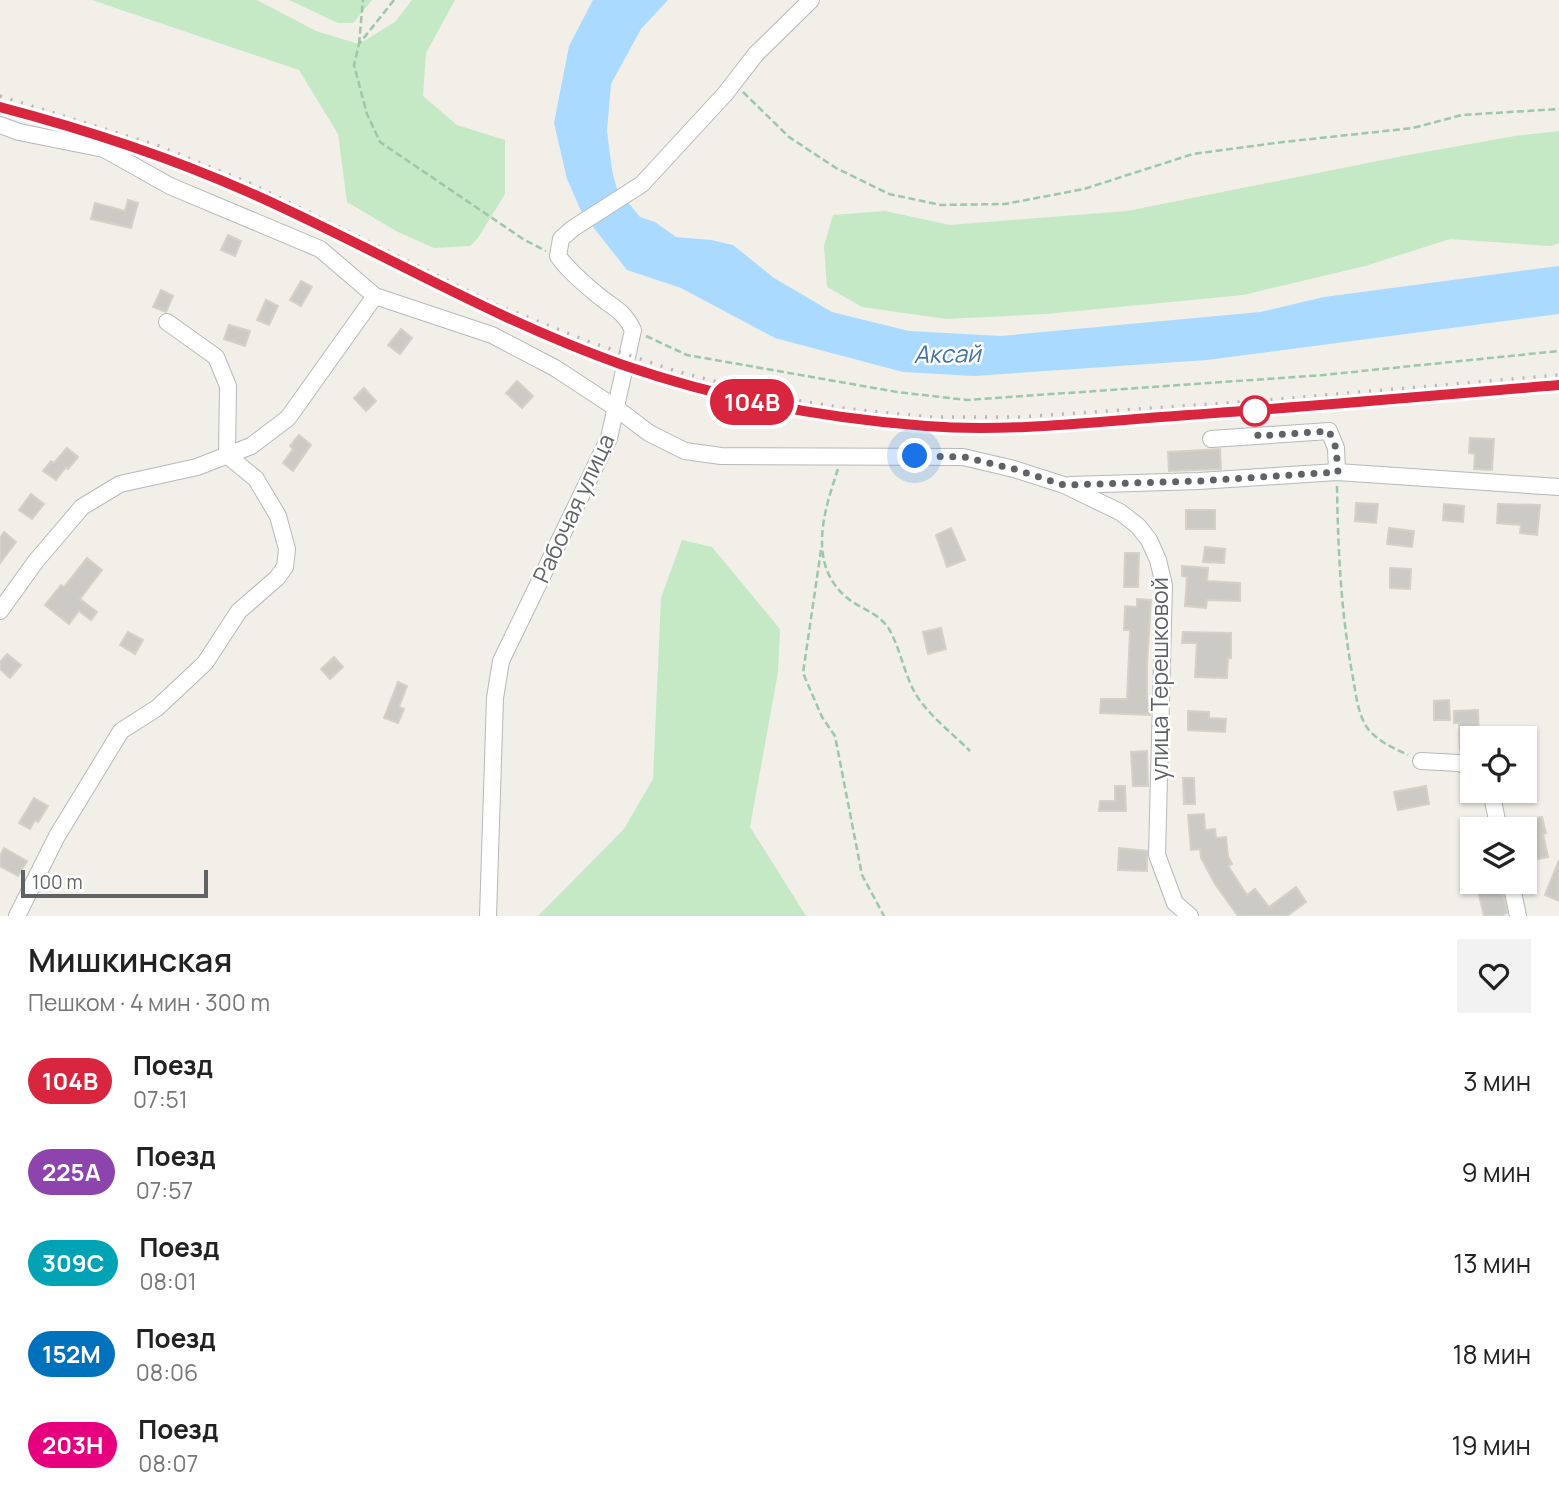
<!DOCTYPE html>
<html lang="ru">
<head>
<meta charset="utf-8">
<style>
	body { margin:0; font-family:Manrope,sans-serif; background:#f2f2f2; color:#222; height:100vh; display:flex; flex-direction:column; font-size:26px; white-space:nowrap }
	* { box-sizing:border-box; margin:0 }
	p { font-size:23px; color:#767676 }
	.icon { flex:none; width:38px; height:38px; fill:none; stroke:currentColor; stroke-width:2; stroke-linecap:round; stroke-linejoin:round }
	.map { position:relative; height:916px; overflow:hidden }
	.panel { display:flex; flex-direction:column; background:#fff; flex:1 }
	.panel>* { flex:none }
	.badge { padding:0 14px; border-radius:23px; font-size:24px; line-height:46px }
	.buttons { position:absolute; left:1460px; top:726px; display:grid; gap:14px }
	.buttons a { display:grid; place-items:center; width:77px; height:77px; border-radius:0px; background:#fff; box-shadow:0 2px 5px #0004; font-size:35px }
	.scale { position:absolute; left:21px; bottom:18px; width:187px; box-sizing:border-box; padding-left:7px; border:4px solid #5f6368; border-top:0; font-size:19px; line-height:24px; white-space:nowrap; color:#5f6368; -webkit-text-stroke:5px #fff; paint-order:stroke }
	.you { position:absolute; width:35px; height:35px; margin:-18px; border:5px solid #fff; border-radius:50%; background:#1a73e8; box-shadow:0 0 0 10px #1a73e833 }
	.map>.badge { position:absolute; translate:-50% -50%; box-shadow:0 0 0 4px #fff }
	.round { display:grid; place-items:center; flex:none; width:74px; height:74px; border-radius:0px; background:#f2f2f2 }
	.overview { display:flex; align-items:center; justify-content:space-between; height:119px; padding:0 28px }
	h1 { font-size:33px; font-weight:600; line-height:52px }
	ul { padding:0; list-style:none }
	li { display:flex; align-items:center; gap:21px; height:91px; padding:0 28px }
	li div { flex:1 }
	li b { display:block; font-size:26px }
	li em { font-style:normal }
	li .badge { min-width:77px; font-weight:700; text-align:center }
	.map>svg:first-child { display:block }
	.green { fill:#c5e8c5 }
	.water { fill:#aadaff }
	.building { fill:#cccac5; stroke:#d6d1c6; stroke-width:2 }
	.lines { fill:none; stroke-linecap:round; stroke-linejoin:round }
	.minor-casing { stroke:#b5b8bc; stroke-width:18 }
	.path { stroke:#9cc7a9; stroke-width:2.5; stroke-dasharray:7 3.5; stroke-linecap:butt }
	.minor { stroke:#fff; stroke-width:16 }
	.rail { stroke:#b6b7b8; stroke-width:3.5; stroke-dasharray:2 9; stroke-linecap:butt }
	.line-casing { stroke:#fff; stroke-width:16 }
	.line { stroke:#d7263d; stroke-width:10 }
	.walk { stroke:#5f6368; stroke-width:7; stroke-dasharray:0 12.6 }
	.stop-dot { fill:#fff; stroke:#d7263d; stroke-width:3.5 }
	.labels { text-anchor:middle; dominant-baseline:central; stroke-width:5; stroke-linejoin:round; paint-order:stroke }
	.street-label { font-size:23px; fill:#5f6368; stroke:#fff }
	.water-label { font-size:24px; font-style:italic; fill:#4174aa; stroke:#fff }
</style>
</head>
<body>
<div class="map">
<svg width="1559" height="916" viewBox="0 0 1559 916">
	<rect width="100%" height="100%" fill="#f1efe8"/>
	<g class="green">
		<polygon points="92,0 257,0 316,31 359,44 395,22 412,0 455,0 426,53 423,96 457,125 505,140 505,194 478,238 470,246 434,248 396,231 347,202 338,134 299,70"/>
		<polygon points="289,0 372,0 353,23 338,23"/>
		<polygon points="1559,131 1559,243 1551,246 1450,239 1365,266 1243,295 1046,314 946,319 862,307 827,287 824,246 833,215 885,211 950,225 1127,211 1403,156 1515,136"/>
		<polygon points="682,540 712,547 780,629 778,672 750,827 806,916 538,916 624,829 653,779 661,598"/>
	</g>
	<polygon class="water" points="593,0 668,0 641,29 611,84 607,131 612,170 617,189 640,217 655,222 676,237 711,240 733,245 774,278 832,312 909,331 1001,336 1260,312 1324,297 1559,266 1559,314 1207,360 974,376 903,372 775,338 681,288 627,270 582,213 567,179 554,123 569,46"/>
	<g class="building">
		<polygon points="128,200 138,203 131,228 91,219 95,203 125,211"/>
		<polygon points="228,235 241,241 235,256 221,250"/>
		<polygon points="301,281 312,287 301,306 290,300"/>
		<polygon points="161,290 173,296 166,312 153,307"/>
		<polygon points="266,300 278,306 269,325 257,320"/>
		<polygon points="229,325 250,331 245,346 224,339"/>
		<polygon points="401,329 412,338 400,354 388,345"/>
		<polygon points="517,381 533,396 522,408 506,393"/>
		<polygon points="364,388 376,401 366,411 354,398"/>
		<polygon points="299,435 311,445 293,471 283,463 293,449 290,446"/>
		<polygon points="1470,438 1494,439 1492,470 1474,469 1475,454 1469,453"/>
		<polygon points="67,448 78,457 68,469 66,467 56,480 43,471 51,461 54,463"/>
		<polygon points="1220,449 1221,469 1169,471 1168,452"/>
		<polygon points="31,494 44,504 32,519 19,510"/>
		<polygon points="1356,503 1378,504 1376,523 1355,521"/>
		<polygon points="1444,504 1464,506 1463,522 1443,520"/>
		<polygon points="1498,504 1540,505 1537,535 1520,533 1521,525 1497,523"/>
		<rect x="1186" y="510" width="29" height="19"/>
		<polygon points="951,528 965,560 947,567 936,535"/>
		<polygon points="1389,528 1414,531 1412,547 1387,544"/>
		<polygon points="4,532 16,542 0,563 0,538"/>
		<polygon points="1205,547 1225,549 1224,563 1203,562"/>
		<polygon points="1125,553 1139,553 1138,587 1124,587"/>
		<polygon points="87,558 102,570 80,599 97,612 91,620 79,611 69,624 45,605 61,585 64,587"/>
		<polygon points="1182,566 1208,568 1207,581 1240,583 1240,601 1207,600 1206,608 1185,606 1187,577 1182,576"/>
		<polygon points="1390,568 1411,569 1410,589 1390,588"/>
		<polygon points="1137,599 1151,600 1147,665 1147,699 1150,699 1150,715 1100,713 1101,699 1127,699 1130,630 1124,630 1125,606 1137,607"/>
		<polygon points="941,628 946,649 928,654 923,632"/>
		<polygon points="128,632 143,640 135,654 120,645"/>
		<polygon points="1183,632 1231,633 1231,658 1228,658 1227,678 1195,677 1197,643 1182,643"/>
		<polygon points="7,654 21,665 10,678 0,669 0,662"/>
		<polygon points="334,657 343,667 330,679 321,669"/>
		<polygon points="398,682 407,686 399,707 404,709 398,723 384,718"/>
		<polygon points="1449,700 1450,720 1434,720 1434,701"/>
		<polygon points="1478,710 1479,738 1472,738 1472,750 1460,750 1459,723 1454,723 1454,711"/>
		<polygon points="1188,711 1209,712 1209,718 1226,719 1225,732 1188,730"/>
		<polygon points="1147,751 1148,786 1133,786 1131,752"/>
		<polygon points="1183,778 1194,778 1195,804 1184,804"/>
		<polygon points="1115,786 1125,786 1126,811 1099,811 1100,801 1115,801"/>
		<polygon points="1426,786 1429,804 1398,810 1394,792"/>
		<polygon points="34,798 48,806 38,822 35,820 30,829 19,823"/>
		<polygon points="1204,814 1205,830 1215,829 1216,838 1226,837 1228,856 1232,864 1228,866 1247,895 1255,889 1269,907 1296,887 1306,902 1287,916 1238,916 1215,884 1201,858 1200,849 1191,850 1188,815"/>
		<polygon points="1542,817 1546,833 1543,834 1548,857 1524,862 1524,837 1535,835 1531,819"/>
		<polygon points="4,848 27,861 18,876 0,866 0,856"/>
		<polygon points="1119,848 1147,851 1147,871 1118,870"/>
		<polygon points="1559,860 1559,901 1545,895"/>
		<polygon points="1476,882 1501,882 1507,913 1504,914 1504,916 1484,916"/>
	</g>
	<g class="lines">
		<defs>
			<g id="minor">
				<polyline points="0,125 19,132 104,149 170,186 320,249 375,296 492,335 555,368 616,408 649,433 685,451 721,456 963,457 1014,469 1064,485 1120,512 1138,526 1149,540 1158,560 1164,585 1157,855 1175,903 1190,916"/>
				<polyline points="1211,439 1329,431 1336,448 1337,472"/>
				<polyline points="1070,485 1199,481 1337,472 1559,487"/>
				<polyline points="0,611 36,561 82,507 120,484 197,467 251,446 288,418 375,296"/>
				<polyline points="1421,761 1459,763 1472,768"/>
				<polyline points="1491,791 1499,830"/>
				<polyline points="1511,882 1518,916"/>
				<polyline points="17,916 57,836 121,731 157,708 205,663 239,611 277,578 285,567 287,549 278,516 256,479 227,455 228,386 216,357 167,322"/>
				<path d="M488 916 495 698 501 661 609 438 633 330C623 309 611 307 594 292 581 281 568 270 558 256L561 239 572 229 642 184 725 94 756 54 811 0"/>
			</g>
		</defs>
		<use href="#minor" class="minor-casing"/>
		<g class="path">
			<polyline points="394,0 359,44 354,65 367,114 380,142 523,239 546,251"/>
			<polyline points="359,44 363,0"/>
			<polyline points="743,92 789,137 836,168 889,194 941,205 1005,204 1084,189 1193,154 1283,142 1413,128 1462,115 1559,109"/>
			<polyline points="646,336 687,355 897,392 967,400 1323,375 1559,351"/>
			<path d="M838 469C824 511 807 563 846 597 860 609 878 612 889 629 900 648 904 673 915 693 928 715 952 733 970 751"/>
			<path d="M1337 486C1338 551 1341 614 1353 678 1356 695 1358 715 1368 729 1379 742 1393 748 1408 755"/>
			<polyline points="821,550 803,673 822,717 835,736 862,875 884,916"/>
		</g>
		<use href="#minor" class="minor"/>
		<g class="rail">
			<polyline points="0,96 159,146 252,184 497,305 587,341 676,371 770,396 850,409 930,417 1019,417 1255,401 1559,375"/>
			<polyline points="0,107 27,114"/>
		</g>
	</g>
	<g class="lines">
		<defs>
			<path id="line" d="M0 107C84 129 167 156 246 191 373 247 492 319 623 365 721 399 823 418 926 426 1004 432 1084 423 1161 417 1294 408 1426 396 1559 385"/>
		</defs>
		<use href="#line" class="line-casing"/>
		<use href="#line" class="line"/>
		<polyline class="walk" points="915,456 964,457 1014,469 1064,485 1199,481 1338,472 1336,448 1329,431 1258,436 1255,411"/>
	</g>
	<circle class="stop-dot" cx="1255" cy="411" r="14"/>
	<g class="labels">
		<g class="street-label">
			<text transform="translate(573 508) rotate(-65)">Рабочая улица</text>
			<text transform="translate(1159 679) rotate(-90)">улица Терешковой</text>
		</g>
		<g class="water-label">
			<text transform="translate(947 353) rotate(-1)">Аксай</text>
		</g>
	</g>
</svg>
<div class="buttons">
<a><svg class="icon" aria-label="locate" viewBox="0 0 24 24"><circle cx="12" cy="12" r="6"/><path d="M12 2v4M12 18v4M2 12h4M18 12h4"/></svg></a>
<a><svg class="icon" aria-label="layers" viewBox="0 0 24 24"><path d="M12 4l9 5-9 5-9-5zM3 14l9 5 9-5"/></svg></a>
</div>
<div class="scale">100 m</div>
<div class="you" style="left:915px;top:456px"></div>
<b class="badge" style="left:752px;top:402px;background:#d7263d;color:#fff">104В</b>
</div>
<section class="panel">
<div class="overview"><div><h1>Мишкинская</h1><p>Пешком · 4 мин · 300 m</p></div><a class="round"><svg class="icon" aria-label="heart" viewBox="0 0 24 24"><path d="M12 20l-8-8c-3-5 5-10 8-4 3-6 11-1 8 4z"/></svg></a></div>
<ul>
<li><span class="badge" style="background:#d7263d;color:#fff">104В</span><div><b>Поезд</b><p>07:51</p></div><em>3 мин</em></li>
<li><span class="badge" style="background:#8e44ad;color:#fff">225А</span><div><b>Поезд</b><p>07:57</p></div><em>9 мин</em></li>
<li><span class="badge" style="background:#00a3b4;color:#fff">309С</span><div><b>Поезд</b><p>08:01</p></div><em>13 мин</em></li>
<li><span class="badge" style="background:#0072bc;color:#fff">152М</span><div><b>Поезд</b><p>08:06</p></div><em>18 мин</em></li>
<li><span class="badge" style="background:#e6007e;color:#fff">203Н</span><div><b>Поезд</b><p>08:07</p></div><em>19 мин</em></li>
</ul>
</section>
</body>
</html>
